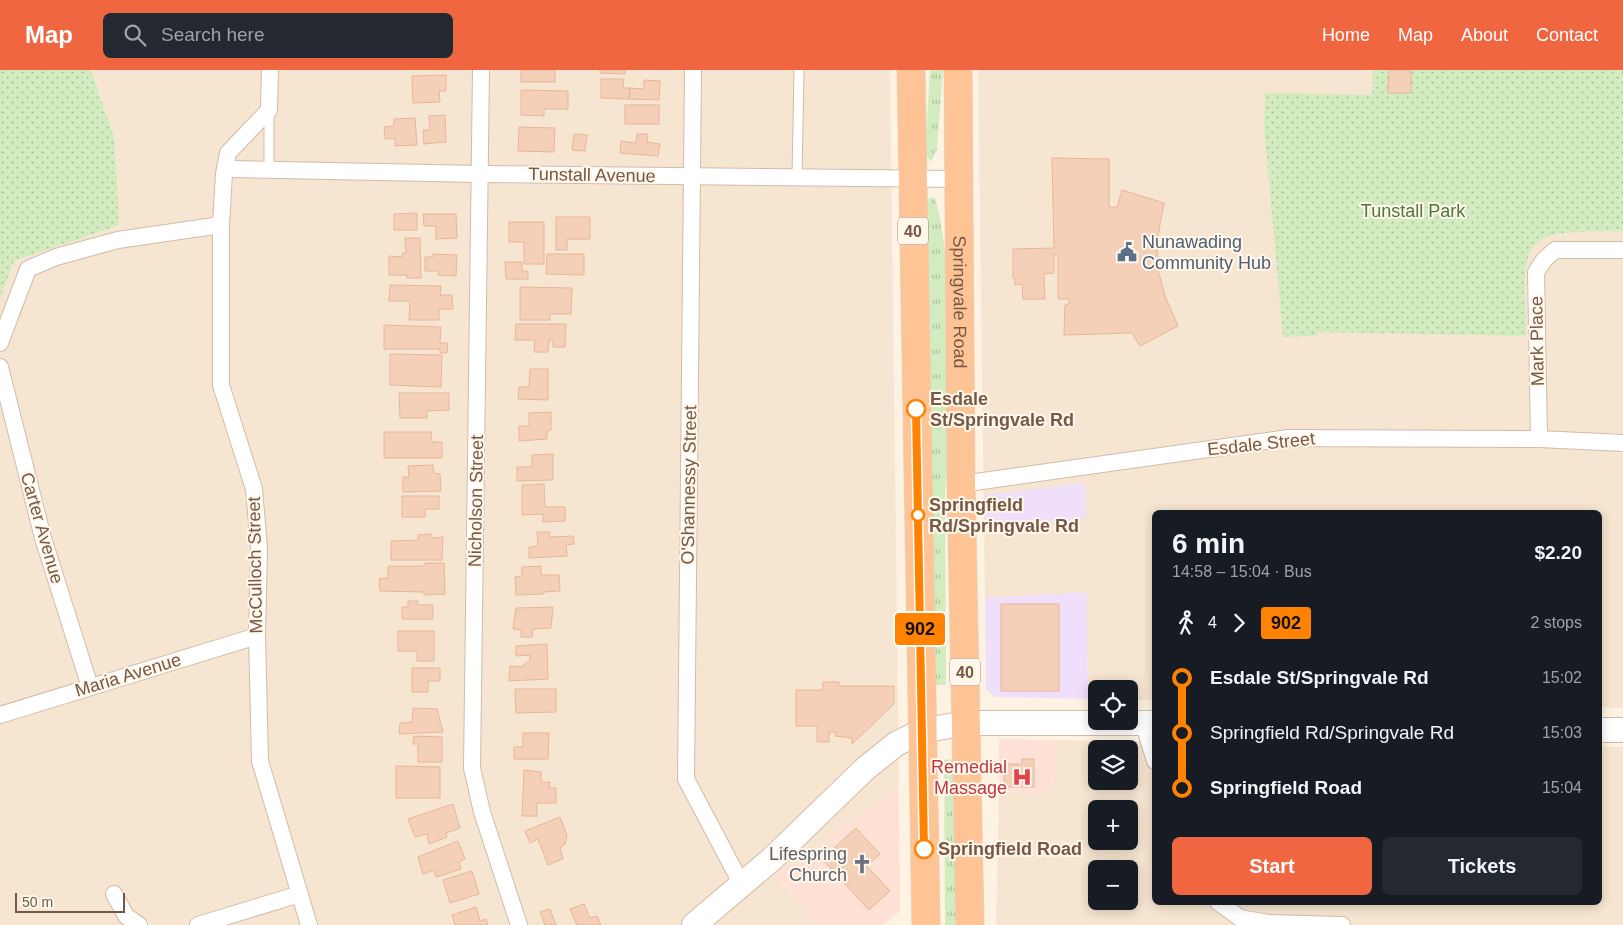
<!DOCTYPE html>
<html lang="en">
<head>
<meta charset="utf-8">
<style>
	body { margin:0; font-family:Arial,sans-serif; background:#242831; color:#f1f3f6; height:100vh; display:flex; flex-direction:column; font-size:19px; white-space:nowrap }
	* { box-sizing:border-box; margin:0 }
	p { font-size:16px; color:#9ea1a6 }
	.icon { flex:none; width:28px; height:28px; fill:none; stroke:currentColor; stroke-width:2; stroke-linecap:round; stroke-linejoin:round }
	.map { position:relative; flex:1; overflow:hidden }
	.drawer { position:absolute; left:1152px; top:440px; width:450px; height:395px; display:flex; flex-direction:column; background:#171b24; border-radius:8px; box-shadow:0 2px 12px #0003 }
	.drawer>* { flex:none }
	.badge { padding:0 10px; border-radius:4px; font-size:18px; line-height:32px }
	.buttons { position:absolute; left:1088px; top:610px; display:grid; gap:10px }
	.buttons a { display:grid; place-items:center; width:50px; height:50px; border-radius:8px; background:#171b24; box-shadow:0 2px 12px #0003; font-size:25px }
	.scale { position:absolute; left:15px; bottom:12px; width:110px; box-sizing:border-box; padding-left:5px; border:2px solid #775847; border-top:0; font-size:14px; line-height:18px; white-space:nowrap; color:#775847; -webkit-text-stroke:4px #fff7ea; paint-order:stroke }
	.map>.badge { position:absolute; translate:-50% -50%; box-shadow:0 0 0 2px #fff }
	.legs { display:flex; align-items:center; gap:8px; height:55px; padding:0 20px; font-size:16px }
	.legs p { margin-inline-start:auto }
	.summary { display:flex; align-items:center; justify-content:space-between; height:85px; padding:0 20px }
	h1 { font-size:28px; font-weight:700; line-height:38px }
	.button { display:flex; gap:10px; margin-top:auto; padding:10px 20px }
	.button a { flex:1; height:58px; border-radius:8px; background:#ef6640; color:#fff; font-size:20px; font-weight:700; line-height:58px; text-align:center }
	.button a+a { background:#242831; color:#f1f3f6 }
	ul { padding:0 20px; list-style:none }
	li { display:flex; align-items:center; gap:18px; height:55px; font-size:19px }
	li i { display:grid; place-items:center; width:8px; height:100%; margin:0 6px; background:currentColor }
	li i::after { content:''; width:12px; height:12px; margin:-6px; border:4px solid; border-radius:50%; background:#171b24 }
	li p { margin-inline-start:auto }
	li:first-child i { background:linear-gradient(#0000 50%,currentColor 0) }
	li:last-child i { background:linear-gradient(currentColor 50%,#0000 0) }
	header { display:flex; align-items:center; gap:30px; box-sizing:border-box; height:70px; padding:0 25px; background:#ef6640; color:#fff }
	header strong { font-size:24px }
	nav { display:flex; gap:28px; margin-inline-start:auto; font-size:18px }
	.search { width:350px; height:45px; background:#242831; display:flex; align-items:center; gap:12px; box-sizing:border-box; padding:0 18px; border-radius:8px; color:#9ea1a6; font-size:19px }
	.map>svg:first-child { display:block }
	.residential { fill:#f6e5d0; fill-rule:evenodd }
	.commercial { fill:#ffe1d5 }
	.education { fill:#f0dffa }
	.grass { fill:url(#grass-tufts) }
	.park { fill:url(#park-dots) }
	.building { fill:#f5d0b8; stroke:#e8b698 }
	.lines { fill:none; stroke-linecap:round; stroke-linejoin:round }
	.service-casing { stroke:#d1bcab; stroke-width:11 }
	.minor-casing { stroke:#d1bcab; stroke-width:18 }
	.secondary-casing { stroke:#d5bca8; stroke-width:26 }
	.trunk-casing { stroke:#dcd4cf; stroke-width:29 }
	.service { stroke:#fff; stroke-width:9 }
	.minor { stroke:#fff; stroke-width:16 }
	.secondary { stroke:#fff; stroke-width:24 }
	.trunk { stroke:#fec496; stroke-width:28 }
	.line-1-casing { stroke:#fff; stroke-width:11 }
	.line-1 { stroke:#ff8200; stroke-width:8 }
	.stop-1-dot { fill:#fff; stroke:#ff8200; stroke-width:2.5 }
	.labels { text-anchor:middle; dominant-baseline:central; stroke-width:4; stroke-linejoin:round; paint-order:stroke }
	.shield { fill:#fff7ea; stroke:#a08878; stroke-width:1 }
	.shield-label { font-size:16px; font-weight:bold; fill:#775847 }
	.street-label { font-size:18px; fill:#775847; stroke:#fff7ea }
	.park-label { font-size:18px; fill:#4d783c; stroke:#fff7ea }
	.service-label { font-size:18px; fill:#4e5e75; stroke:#fff7ea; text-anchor:start }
	.stop-label { font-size:18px; font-weight:bold; fill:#775847; stroke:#fff7ea; text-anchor:start }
	.health-label { font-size:18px; fill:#be3a42; stroke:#fff7ea; text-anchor:end }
	.worship-label { font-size:18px; fill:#5b616d; stroke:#fff7ea; text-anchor:end }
</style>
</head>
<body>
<header>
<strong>Map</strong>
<div class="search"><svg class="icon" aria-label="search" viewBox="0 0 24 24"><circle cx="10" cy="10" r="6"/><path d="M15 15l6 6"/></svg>Search here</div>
<nav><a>Home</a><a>Map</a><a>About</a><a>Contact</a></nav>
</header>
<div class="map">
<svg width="1623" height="855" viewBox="0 0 1623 855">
	<defs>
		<pattern id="grass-tufts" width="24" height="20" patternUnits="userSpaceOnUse" patternTransform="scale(1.25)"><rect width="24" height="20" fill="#d2ecc0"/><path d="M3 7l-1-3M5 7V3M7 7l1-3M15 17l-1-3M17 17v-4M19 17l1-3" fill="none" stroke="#afc29e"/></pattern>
		<pattern id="park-dots" width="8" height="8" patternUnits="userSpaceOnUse" patternTransform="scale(1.25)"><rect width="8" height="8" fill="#d2ecc0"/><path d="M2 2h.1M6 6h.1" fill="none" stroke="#afc29e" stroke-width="1.8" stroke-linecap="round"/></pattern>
	</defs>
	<rect width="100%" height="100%" fill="#fef3e2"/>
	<g class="residential">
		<polygon points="91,0 890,0 899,716 776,807 818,855 0,855 0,229 14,191 119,154 115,70"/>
		<polygon points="978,0 1623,0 1623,638 1600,637 1600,442 1155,442 1155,630 1129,630 1129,619 1096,619 1096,629 1088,629 1086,522 985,528"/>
		<path d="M1054 670 1155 672V832H1600V677H1623V855H996L999 721 1053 723ZM1096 679H1129V711H1096ZM1096 739H1129V771H1096ZM1096 799H1129V831H1096Z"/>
	</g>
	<g class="commercial">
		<polygon points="999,669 1054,670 1053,723 999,721"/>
		<polygon points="899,716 900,841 883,855 818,855 776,807"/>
	</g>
	<g class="education">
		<polygon points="1085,413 1086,448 984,460 984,425"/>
		<polygon points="1087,522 1088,629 995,627 986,619 985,528"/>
	</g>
	<g class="grass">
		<polygon points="930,0 943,0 937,79 931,92 925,84"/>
		<polygon points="929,128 935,128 941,152 947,197 950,348 945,423 946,615 934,615 926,137"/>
		<polygon points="953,689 958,855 945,855 944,690"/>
	</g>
	<g class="park">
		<polygon points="0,0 91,0 115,70 119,155 14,191 0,229"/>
		<path d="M1373 0H1623V161C1603 162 1568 160 1550 166 1523 175 1525 201 1525 224 1526 238 1526 252 1526 266L1317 262V266L1283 267 1264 56 1265 23 1372 25Z"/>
	</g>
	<g class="building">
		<rect x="521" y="0" width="34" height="12"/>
		<polygon points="600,0 625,0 625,4 600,3"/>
		<polygon points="1389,0 1411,0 1411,23 1388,23"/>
		<polygon points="446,5 446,21 439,21 440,32 413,33 412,6"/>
		<polygon points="601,9 624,9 623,18 630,18 629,29 601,28"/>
		<polygon points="644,10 660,11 659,30 629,29 630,18 644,19"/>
		<polygon points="521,20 568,21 568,39 544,39 544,46 521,45"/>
		<rect x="625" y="35" width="34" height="19"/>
		<polygon points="445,45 446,72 424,74 423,60 430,60 429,46"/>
		<polygon points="415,48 417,75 395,76 395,68 385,69 384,57 394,56 394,49"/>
		<polygon points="519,57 555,58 554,82 518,81"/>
		<polygon points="574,64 587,65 585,81 572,80"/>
		<polygon points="637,64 648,64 647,72 660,74 658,86 620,83 621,71 636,73"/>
		<polygon points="1052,88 1109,89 1109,137 1117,137 1122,120 1164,133 1157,171 1158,200 1165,226 1178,256 1140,276 1132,263 1064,265 1065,235 1069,234 1069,229 1058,229 1058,184 1054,184 1054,203 1044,204 1045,229 1023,229 1022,214 1015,215 1015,208 1013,208 1013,179 1054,178"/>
		<polygon points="417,143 417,160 394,160 394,144"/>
		<polygon points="423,144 456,144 457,168 436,169 436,156 424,156"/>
		<polygon points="556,147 590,147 590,169 567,169 567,180 556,180"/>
		<polygon points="509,152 544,152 544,194 524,194 524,172 509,172"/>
		<polygon points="405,168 420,168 421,208 407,208 407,205 389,205 389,186 402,187 402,184 406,183"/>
		<polygon points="433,184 457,185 456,206 438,205 438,201 425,201 425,187 433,187"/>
		<polygon points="547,184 584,184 584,205 546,204"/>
		<polygon points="505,192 522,192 522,201 528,201 528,209 506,209"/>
		<polygon points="390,215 441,216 440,225 452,225 453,239 439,239 439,250 409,250 410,231 389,231"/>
		<polygon points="520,217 572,218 571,244 550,244 550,250 520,250"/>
		<polygon points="516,254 566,254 565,277 553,277 553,270 549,270 548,282 534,282 535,270 515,270"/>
		<polygon points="384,255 441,257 440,273 448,273 447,283 440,283 440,279 384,279"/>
		<polygon points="390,284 442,285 441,317 390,315"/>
		<polygon points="530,299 548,299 548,330 518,329 519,317 529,317"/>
		<polygon points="399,323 449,323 449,340 427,341 427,348 400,348"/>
		<polygon points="551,342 551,360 547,361 547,369 519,371 519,356 529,356 529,343"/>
		<polygon points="384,362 431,362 432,372 442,372 442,388 384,388"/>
		<polygon points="553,384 553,410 517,411 517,397 532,397 532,385"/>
		<polygon points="433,395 434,403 440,404 441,421 403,422 403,407 409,407 408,396"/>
		<polygon points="544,414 545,437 565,437 565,451 543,452 543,444 522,445 522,415"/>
		<polygon points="402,426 439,426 439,439 425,439 425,447 402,447"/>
		<polygon points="537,462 549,462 550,467 573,466 574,474 566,475 567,486 529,488 529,477 538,476"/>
		<polygon points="431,464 432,468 443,467 442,490 391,490 391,471 418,470 418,465"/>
		<polygon points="425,493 444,493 445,524 424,525 424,522 380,521 379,509 388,508 388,496 424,496"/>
		<polygon points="541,496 541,505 559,505 560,521 543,522 544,524 516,525 515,507 522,506 522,497"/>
		<polygon points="408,531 418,531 417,535 433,535 433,549 402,549 402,537 408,537"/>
		<rect x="1001" y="534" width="58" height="87"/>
		<polygon points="553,537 551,558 533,559 532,567 521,567 521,560 513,559 516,538"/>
		<polygon points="398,561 434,561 434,591 417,591 417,581 398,581"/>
		<polygon points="547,574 548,609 509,611 510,596 521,597 530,590 530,585 516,586 516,576"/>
		<polygon points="412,598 440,598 440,611 428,611 428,622 412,622"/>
		<polygon points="823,612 839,612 839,616 894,616 894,634 852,674 852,668 835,666 837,662 829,662 829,672 817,672 817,656 796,656 796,620 823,620"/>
		<polygon points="515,619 556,619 556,642 516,643"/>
		<polygon points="413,638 437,639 443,662 399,664 400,653 412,652"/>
		<polygon points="523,663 549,663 548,689 514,689 514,677 523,677"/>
		<polygon points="414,666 442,667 442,692 418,692 418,674 413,674"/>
		<polygon points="1022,689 1034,689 1034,717 1004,717 1004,694 1022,694"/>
		<polygon points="396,696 440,697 440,728 396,728"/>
		<polygon points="524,700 541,702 541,712 550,712 549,718 556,718 556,733 537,733 537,746 522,746"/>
		<polygon points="453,734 460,758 446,763 447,767 429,774 427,764 415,767 408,749"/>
		<polygon points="560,747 567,765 565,774 560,778 563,789 548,795 538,769 530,773 525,761"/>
		<polygon points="856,758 880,784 867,796 890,821 869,840 822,789"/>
		<polygon points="458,771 465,789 459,792 461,799 436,807 434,800 423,804 418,787"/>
		<polygon points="472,801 479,824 450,833 443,810"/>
		<polygon points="584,834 590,848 597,846 601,855 577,855 570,839"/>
		<polygon points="476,837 480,851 486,849 488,855 455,855 452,845"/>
		<polygon points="550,839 556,855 545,855 540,842"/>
	</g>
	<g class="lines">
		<defs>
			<g id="service">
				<polyline points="269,99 269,40"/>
				<polyline points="797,108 799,0"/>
			</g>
			<g id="minor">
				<polyline points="270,0 269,40 228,83 224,104 221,155 221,315 254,419 259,478 257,566 260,691 309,855"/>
				<polyline points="481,0 472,698 482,742 519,855"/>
				<polyline points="693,0 686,709 742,815"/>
				<polyline points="226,99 480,104 958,109"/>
				<polyline points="0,273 28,199 56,187 118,170 221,155"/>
				<polyline points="0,297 43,468 90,617"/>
				<polyline points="1539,369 1536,202 1544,190 1555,180 1623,180"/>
				<polyline points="961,414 1288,368 1539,369 1623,373"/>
				<polyline points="0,645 257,566"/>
				<polyline points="1147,653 1147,665 1155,691"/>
				<polyline points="114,824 126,846 139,855"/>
				<polyline points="1218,832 1240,848 1268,853 1342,855"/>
				<polyline points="198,855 300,824"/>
			</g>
			<g id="secondary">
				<polyline points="1600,660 1623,660"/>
				<polyline points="694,855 773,788 866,698 896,674 922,661 965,653 1155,653"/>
			</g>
			<g id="trunk">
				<polyline points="911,0 926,855"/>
				<path id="s1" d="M958 0 961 414 970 855"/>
			</g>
		</defs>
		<use href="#service" class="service-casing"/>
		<use href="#minor" class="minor-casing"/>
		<use href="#secondary" class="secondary-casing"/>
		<use href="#trunk" class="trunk-casing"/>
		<use href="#service" class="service"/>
		<use href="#minor" class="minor"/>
		<use href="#secondary" class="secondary"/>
		<use href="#trunk" class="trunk"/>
	</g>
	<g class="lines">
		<defs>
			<polyline id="line-1" points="916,339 924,779"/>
		</defs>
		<use href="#line-1" class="line-1-casing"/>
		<use href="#line-1" class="line-1"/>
	</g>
	<defs>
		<symbol id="civic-bare" viewBox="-9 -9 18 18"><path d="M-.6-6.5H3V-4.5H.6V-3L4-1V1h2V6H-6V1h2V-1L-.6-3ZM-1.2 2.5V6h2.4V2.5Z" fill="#5c6f8a" stroke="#fff7ea" stroke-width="2.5" paint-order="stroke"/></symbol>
		<symbol id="hospital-bare" viewBox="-9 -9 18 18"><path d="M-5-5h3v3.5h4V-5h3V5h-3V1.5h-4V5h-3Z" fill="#e0444e" stroke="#fff7ea" stroke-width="2.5" paint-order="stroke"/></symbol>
		<symbol id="church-bare" viewBox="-9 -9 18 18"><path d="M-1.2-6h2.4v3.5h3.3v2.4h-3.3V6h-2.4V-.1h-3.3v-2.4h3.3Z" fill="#6b7280" stroke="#fff7ea" stroke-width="2.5" paint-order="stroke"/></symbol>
	</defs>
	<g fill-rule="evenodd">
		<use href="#civic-bare" x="1113" y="168" width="28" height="28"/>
		<use href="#hospital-bare" x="1008" y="693" width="28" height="28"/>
		<use href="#church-bare" x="848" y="780" width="28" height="28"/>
	</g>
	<g class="stop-1-dot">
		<circle cx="916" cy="339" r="9"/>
		<circle cx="918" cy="445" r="6"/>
		<circle cx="924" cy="779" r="9"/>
	</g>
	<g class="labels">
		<g class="shield">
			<rect x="898" y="147.5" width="30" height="27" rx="4"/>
			<rect x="950" y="588.5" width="30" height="27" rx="4"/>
		</g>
		<g class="shield-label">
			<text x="913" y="161">40</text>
			<text x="965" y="602">40</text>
		</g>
		<g class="street-label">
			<text transform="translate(592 105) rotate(1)">Tunstall Avenue</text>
			<text stroke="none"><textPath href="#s1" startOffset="232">Springvale Road</textPath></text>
			<text transform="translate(1537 271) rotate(-91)">Mark Place</text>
			<text transform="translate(1261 374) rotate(-6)">Esdale Street</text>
			<text transform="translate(689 415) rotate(-89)">O'Shannessy Street</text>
			<text transform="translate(476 431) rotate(-89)">Nicholson Street</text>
			<text transform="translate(42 458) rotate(74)">Carter Avenue</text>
			<text transform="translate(255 495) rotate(-91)">McCulloch Street</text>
			<text transform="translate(128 605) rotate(-17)">Maria Avenue</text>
		</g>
		<g class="park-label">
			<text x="1413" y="141">Tunstall Park</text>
		</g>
		<g class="service-label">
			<text x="1142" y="172">Nunawading<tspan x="1142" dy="21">Community Hub</tspan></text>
		</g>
		<g class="stop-label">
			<text x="930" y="329">Esdale<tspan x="930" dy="21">St/Springvale Rd</tspan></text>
			<text x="929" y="435">Springfield<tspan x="929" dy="21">Rd/Springvale Rd</tspan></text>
			<text x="938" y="779">Springfield Road</text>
		</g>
		<g class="health-label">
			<text x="1007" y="697">Remedial<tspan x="1007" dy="21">Massage</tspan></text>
		</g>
		<g class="worship-label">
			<text x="847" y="784">Lifespring<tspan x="847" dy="21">Church</tspan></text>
		</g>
	</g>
</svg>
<div class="buttons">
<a><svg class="icon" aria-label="locate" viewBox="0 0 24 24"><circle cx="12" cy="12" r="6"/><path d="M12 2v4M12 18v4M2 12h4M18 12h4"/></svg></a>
<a><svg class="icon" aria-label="layers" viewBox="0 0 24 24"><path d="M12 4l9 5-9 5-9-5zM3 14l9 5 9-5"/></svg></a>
<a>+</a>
<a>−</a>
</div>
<div class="scale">50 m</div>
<b class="badge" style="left:920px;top:559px;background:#ff8200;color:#111">902</b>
<section class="drawer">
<div class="summary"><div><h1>6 min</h1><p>14:58 – 15:04 · Bus</p></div><b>$2.20</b></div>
<div class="legs"><svg class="icon" aria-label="walk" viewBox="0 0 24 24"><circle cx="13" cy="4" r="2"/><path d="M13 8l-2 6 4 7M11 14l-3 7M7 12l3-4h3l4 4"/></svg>4<svg class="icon" aria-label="forward" viewBox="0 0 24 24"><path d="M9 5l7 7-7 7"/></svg><b class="badge" style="background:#ff8200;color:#111">902</b><p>2 stops</p></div>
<ul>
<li><i style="color:#ff8200"></i><b>Esdale St/Springvale Rd</b><p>15:02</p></li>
<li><i style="color:#ff8200"></i><span>Springfield Rd/Springvale Rd</span><p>15:03</p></li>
<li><i style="color:#ff8200"></i><b>Springfield Road</b><p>15:04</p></li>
</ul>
<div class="button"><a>Start</a><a>Tickets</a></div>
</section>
</div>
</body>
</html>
